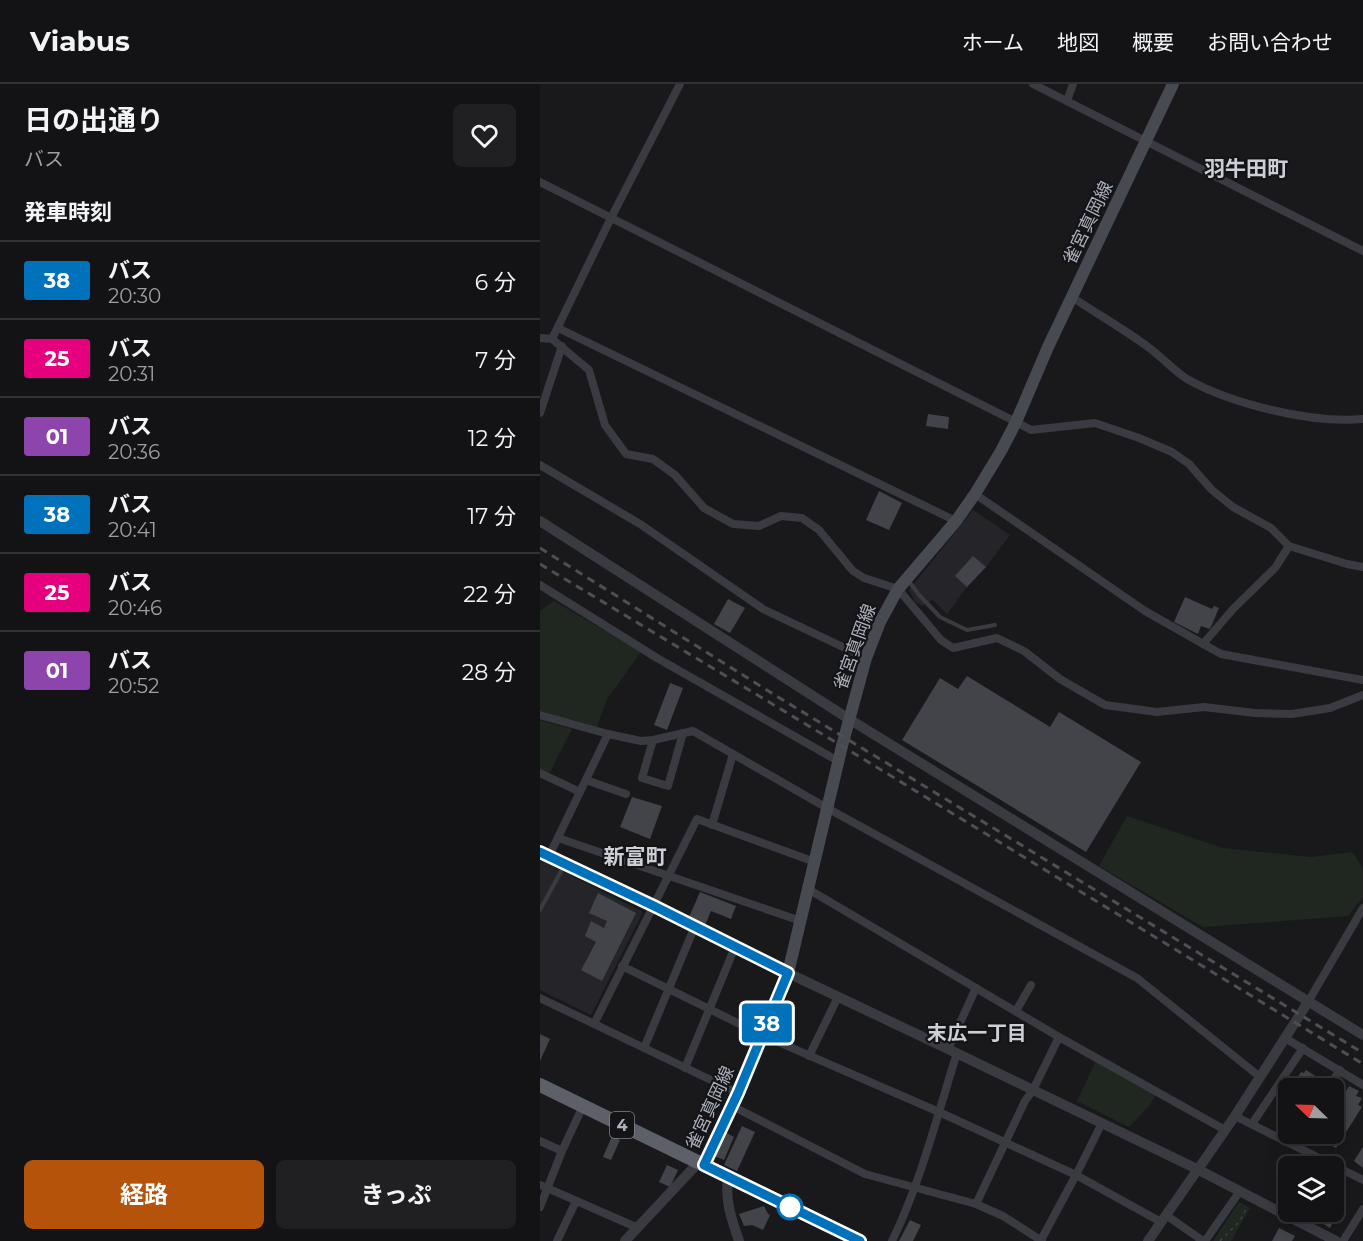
<!DOCTYPE html>
<html lang="ja">
<head>
<meta charset="utf-8">
<style>
	body { margin:0; font-family:Montserrat,"Noto Sans JP",sans-serif; background:#202022; color:#f1f3f6; height:100vh; display:flex; flex-direction:column; font-size:22px; white-space:nowrap }
	* { box-sizing:border-box; margin:0 }
	p { font-size:20px; color:#9d9ea0 }
	.icon { flex:none; width:33px; height:33px; fill:none; stroke:currentColor; stroke-width:2; stroke-linecap:round; stroke-linejoin:round }
	.map { position:relative; flex:1; overflow:hidden }
	.drawer { display:flex; flex-direction:column; background:#131315; width:540px }
	.drawer>* { flex:none }
	.badge { padding:0 12px; border-radius:4px; font-size:21px; line-height:39px }
	.needle { width:39px; rotate:293deg }
	.tools { position:absolute; left:738px; top:994px; display:grid; gap:12px }
	.tools a { display:grid; place-items:center; width:66px; height:66px; border-radius:9px; background:#131315; box-shadow:0 3px 15px #0003,0 0 0 2px #323234; font-size:30px }
	.map>.badge { position:absolute; translate:-50% -50%; box-shadow:0 0 0 3px #fff }
	h2 { padding:0 24px; font-size:22px; line-height:54px }
	.round { display:grid; place-items:center; flex:none; width:63px; height:63px; border-radius:9px; background:#202022 }
	.summary { display:flex; align-items:center; justify-content:space-between; height:102px; padding:0 24px }
	h1 { font-size:28px; font-weight:700; line-height:45px }
	.primary-button { display:flex; gap:12px; margin-top:auto; padding:12px 24px }
	.primary-button a { flex:1; height:69px; border-radius:9px; background:#b45309; color:#fff; font-size:24px; font-weight:700; line-height:69px; text-align:center }
	.primary-button a+a { background:#202022; color:#f1f3f6 }
	ul { padding:0; list-style:none }
	li { display:flex; align-items:center; gap:18px; height:78px; padding:0 24px; border-top:2px solid #323234 }
	li div { flex:1 }
	li b { display:block; font-size:22px }
	li em { font-style:normal }
	li .badge { min-width:66px; font-weight:700; text-align:center }
	header { display:flex; align-items:center; gap:36px; box-sizing:border-box; height:84px; padding:0 30px; background:#131315; border-bottom:2px solid #323234 }
	header strong { font-size:28px }
	nav { display:flex; gap:33px; margin-inline-start:auto; font-size:21px }
	main { display:flex; flex:1; min-height:0 }
	.map>svg:first-child { display:block }
	.built { fill:#252529 }
	.green { fill:#1f2720 }
	.building { fill:#434449 }
	.lines { fill:none; stroke-linecap:round; stroke-linejoin:round }
	.path { stroke:#404248; stroke-width:1.5; stroke-dasharray:3 4.5; stroke-linecap:butt }
	.service { stroke:#3a3b41; stroke-width:4 }
	.minor { stroke:#3a3b41; stroke-width:8 }
	.tertiary { stroke:#3a3b41; stroke-width:10 }
	.secondary { stroke:#484a51; stroke-width:12 }
	.trunk { stroke:#5e6069; stroke-width:14 }
	.rail { stroke:#4d4f56; stroke-width:3; stroke-dasharray:8 6; stroke-linecap:butt }
	.line-casing { stroke:#fff; stroke-width:14 }
	.line { stroke:#0072bc; stroke-width:9 }
	.stop-dot { fill:#fff; stroke:#0072bc; stroke-width:3 }
	.labels { text-anchor:middle; dominant-baseline:central; stroke-width:4.5; stroke-linejoin:round; paint-order:stroke }
	.shield { fill:#141417; stroke:#7e818a; stroke-width:1.5 }
	.shield-label { font-size:16px; font-weight:bold; fill:#acb0bb }
	.street-label { font-size:18px; fill:#acb0bb; stroke:#141417 }
	.neighbourhood-label { font-size:20px; font-weight:bold; fill:#cdcfd7; stroke:#141417 }
	.quarter-label { font-size:21px; font-weight:bold; fill:#cdcfd7; stroke:#141417 }
</style>
</head>
<body>
<header>
<strong>Viabus</strong>
<nav><a>ホーム</a><a>地図</a><a>概要</a><a>お問い合わせ</a></nav>
</header>
<main>
<section class="drawer">
<div class="summary"><div><h1>日の出通り</h1><p>バス</p></div><a class="round"><svg class="icon" aria-label="heart" viewBox="0 0 24 24"><path d="M12 20l-8-8c-3-5 5-10 8-4 3-6 11-1 8 4z"/></svg></a></div>
<h2>発車時刻</h2>
<ul>
<li><span class="badge" style="background:#0072bc;color:#fff">38</span><div><b>バス</b><p>20:30</p></div><em>6 分</em></li>
<li><span class="badge" style="background:#e6007e;color:#fff">25</span><div><b>バス</b><p>20:31</p></div><em>7 分</em></li>
<li><span class="badge" style="background:#8e44ad;color:#fff">01</span><div><b>バス</b><p>20:36</p></div><em>12 分</em></li>
<li><span class="badge" style="background:#0072bc;color:#fff">38</span><div><b>バス</b><p>20:41</p></div><em>17 分</em></li>
<li><span class="badge" style="background:#e6007e;color:#fff">25</span><div><b>バス</b><p>20:46</p></div><em>22 分</em></li>
<li><span class="badge" style="background:#8e44ad;color:#fff">01</span><div><b>バス</b><p>20:52</p></div><em>28 分</em></li>
</ul>
<div class="primary-button"><a>経路</a><a>きっぷ</a></div>
</section>
<div class="map">
<svg width="823" height="1157" viewBox="0 0 823 1157">
	<rect width="100%" height="100%" fill="#19191c"/>
	<g class="built">
		<polygon points="433,426 470,451 446,483 427,503 407,530 393,516 382,522 375,518 369,506"/>
		<polygon points="0,776 103,828 51,931 0,906"/>
	</g>
	<g class="green">
		<polygon points="14,517 101,568 67,615 57,643 0,627 0,527"/>
		<polygon points="0,636 32,645 9,690 0,685"/>
		<polygon points="587,732 683,764 771,773 813,768 823,785 823,813 808,832 663,843 559,782"/>
		<polygon points="556,977 616,1010 610,1021 589,1043 537,1017"/>
		<polygon points="699,1118 710,1124 691,1157 673,1157"/>
	</g>
	<g class="building">
		<polygon points="388,330 409,333 408,345 386,342"/>
		<polygon points="339,407 362,419 349,446 326,436"/>
		<polygon points="433,472 446,483 427,503 415,492"/>
		<polygon points="645,513 672,525 674,522 679,524 670,545 661,542 658,550 634,538"/>
		<polygon points="188,515 205,524 190,549 174,540"/>
		<polygon points="427,592 510,643 519,628 601,678 546,768 362,656 400,594 418,605"/>
		<polygon points="130,599 143,604 127,646 114,641"/>
		<polygon points="92,713 122,722 110,755 80,743"/>
		<polygon points="160,808 196,822 191,835 171,827 165,841 149,833"/>
		<polygon points="58,809 96,829 62,897 41,886 56,858 45,852 51,837 64,844 67,837 49,829"/>
		<polygon points="0,950 10,955 0,977"/>
		<polygon points="766,986 780,995 773,1005 754,1005 761,995 758,993 761,988 764,989"/>
		<polygon points="809,1002 819,1007 816,1012 822,1014 818,1021 822,1023 796,1064 787,1059 784,1062 775,1056 779,1050 794,1050 794,1027"/>
		<polygon points="744,1013 748,1015 748,1036 738,1029 744,1020 741,1018"/>
		<polygon points="202,1042 215,1048 197,1087 184,1081"/>
		<polygon points="185,1048 194,1053 184,1076 174,1072"/>
		<polygon points="72,1052 80,1056 71,1076 63,1073"/>
		<polygon points="823,1063 823,1084 814,1077"/>
		<polygon points="127,1081 138,1086 130,1103 119,1098"/>
		<polygon points="794,1112 803,1117 790,1144 777,1136 781,1128 794,1128"/>
		<polygon points="224,1122 228,1130 230,1131 223,1146 212,1141 204,1142 199,1130"/>
		<polygon points="370,1136 381,1141 373,1157 359,1157"/>
		<polygon points="739,1144 755,1152 752,1157 732,1157"/>
	</g>
	<g class="lines">
		<polyline class="path" points="680,1157 700,1137 707,1123"/>
		<g class="service">
			<polyline points="368,496 379,511 400,533 427,546 455,541"/>
			<polyline points="0,826 25,780"/>
		</g>
		<g class="minor">
			<polyline points="493,0 823,167"/>
			<polyline points="527,17 533,0"/>
			<polyline points="0,98 476,338 491,346 555,339 599,354 632,368 649,380 672,406 693,423 731,444 749,462 807,480 823,483"/>
			<path d="M532 213C557 230 584 245 608 263 622 273 633 286 647 295 691 320 773 340 823 335"/>
			<polyline points="18,244 416,437"/>
			<polyline points="0,254 12,255 49,286 65,341 86,370 113,375 135,391 164,424 193,440 219,442 241,432 262,434 279,446 313,487 324,494 358,505 401,556 413,564 457,554 484,567 520,595 565,621 617,628 664,623 715,629 752,630 790,624 823,611"/>
			<polyline points="12,255 71,134 140,0"/>
			<polyline points="0,329 22,262"/>
			<polyline points="0,381 100,440 223,525 326,574"/>
			<polyline points="435,410 605,527 681,570 823,596"/>
			<polyline points="0,501 117,574 298,677"/>
			<polyline points="663,560 693,525 735,484 749,462"/>
			<polyline points="0,631 68,650 101,657 113,656 153,647 287,724 597,894 720,993"/>
			<polyline points="113,656 102,694 128,702 143,649"/>
			<polyline points="0,689 40,708"/>
			<polyline points="46,696 86,710"/>
			<polyline points="172,741 193,670"/>
			<polyline points="18,754 261,837"/>
			<polyline points="9,772 68,650"/>
			<polyline points="268,805 519,953 685,1046"/>
			<polyline points="82,882 222,951 399,1028 536,1091 621,1138"/>
			<polyline points="0,914 198,1009"/>
			<polyline points="768,918 823,824"/>
			<polyline points="476,927 491,901"/>
			<polyline points="54,940 157,735 275,778"/>
			<polyline points="745,954 823,1001"/>
			<polyline points="104,964 155,842"/>
			<polyline points="408,965 436,904"/>
			<polyline points="269,972 298,913"/>
			<polyline points="145,984 195,863"/>
			<polyline points="787,1005 800,986"/>
			<polyline points="192,1022 325,1090 436,1120 463,1132 502,1157"/>
			<polyline points="695,1032 823,1096"/>
			<polyline points="712,1040 763,964"/>
			<polyline points="0,1057 22,1067"/>
			<polyline points="750,1059 757,1050"/>
			<polyline points="0,1101 98,1144"/>
			<polyline points="436,1120 485,1017 493,1006 519,953"/>
			<polyline points="0,1123 22,1067 43,1022"/>
			<polyline points="626,1131 663,1157"/>
			<polyline points="501,1156 536,1091 562,1039"/>
			<polyline points="17,1157 36,1117"/>
			<path d="M352 1157C381 1098 397 1032 417 969"/>
			<polyline points="665,1157 700,1107"/>
			<polyline points="803,1157 823,1125"/>
		</g>
		<g class="tertiary">
			<polyline points="0,437 309,635 823,951"/>
			<polyline points="0,768 114,822 248,889 408,965 657,1085 796,1157"/>
			<path d="M188 1093C185 1118 191 1133 199 1157"/>
			<polyline points="85,1157 159,1078"/>
			<polyline points="608,1157 695,1032 745,954 768,918"/>
		</g>
		<polyline class="secondary" points="164,1081 198,1009 248,889 302,662 326,574 340,538 358,505 416,437 435,410 461,367 476,338 508,263 633,0"/>
		<polyline class="trunk" points="0,1001 320,1157"/>
		<g class="rail">
			<polyline points="0,464 238,613 823,969"/>
			<polyline points="0,480 302,662 823,980"/>
		</g>
	</g>
	<g class="lines">
		<defs>
			<polyline id="line" points="0,768 114,822 248,889 198,1009 164,1081 320,1157"/>
		</defs>
		<use href="#line" class="line-casing"/>
		<use href="#line" class="line"/>
	</g>
	<circle class="stop-dot" cx="250" cy="1123" r="12"/>
	<g class="labels">
		<rect class="shield" x="70" y="1028" width="24" height="26" rx="4.5"/>
		<g class="shield-label">
			<text x="82" y="1041">4</text>
		</g>
		<g class="street-label">
			<text transform="translate(548 139) rotate(-64)">雀宮真岡線</text>
			<text transform="translate(315 563) rotate(-70)">雀宮真岡線</text>
			<text transform="translate(170 1024) rotate(-65)">雀宮真岡線</text>
		</g>
		<g class="neighbourhood-label">
			<text x="437" y="949">末広一丁目</text>
		</g>
		<g class="quarter-label">
			<text x="706" y="84">羽牛田町</text>
			<text x="95" y="772">新富町</text>
		</g>
	</g>
</svg>
<div class="tools">
<a><svg class="needle" viewBox="-14 -14 28 28"><path d="M0-13l5 13h-10z" fill="#e53935"/><path d="M0 13l5-13h-10z" fill="#9d9ea0"/></svg></a>
<a><svg class="icon" aria-label="layers" viewBox="0 0 24 24"><path d="M12 4l9 5-9 5-9-5zM3 14l9 5 9-5"/></svg></a>
</div>
<b class="badge" style="left:227px;top:939px;background:#0072bc;color:#fff">38</b>
</div>
</main>
</body>
</html>
